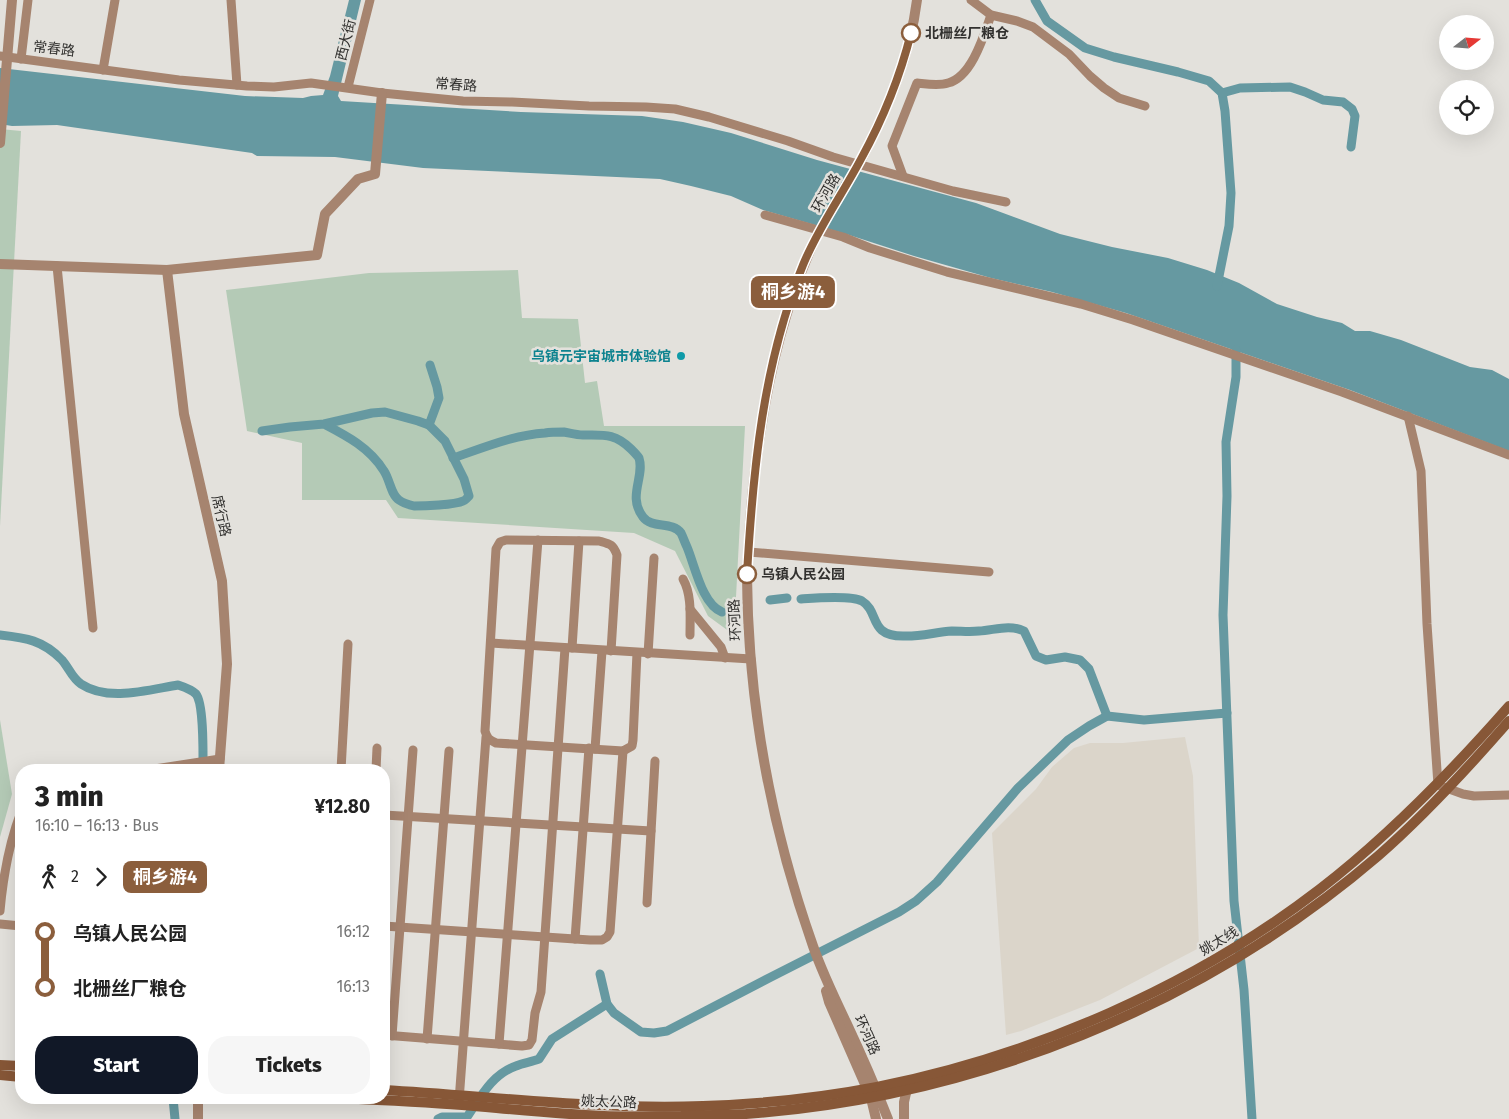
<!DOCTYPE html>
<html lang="en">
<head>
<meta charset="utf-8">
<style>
	body { margin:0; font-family:"Fira Sans","Noto Sans SC",sans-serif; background:#f6f6f6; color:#222; height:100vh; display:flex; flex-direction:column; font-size:19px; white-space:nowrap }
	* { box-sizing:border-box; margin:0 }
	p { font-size:16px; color:#767676 }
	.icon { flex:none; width:28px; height:28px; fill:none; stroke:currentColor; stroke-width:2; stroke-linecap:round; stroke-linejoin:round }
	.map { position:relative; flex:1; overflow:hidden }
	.details { position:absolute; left:15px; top:764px; width:375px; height:340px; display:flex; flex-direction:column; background:#fff; border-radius:20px; box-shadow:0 5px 20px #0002 }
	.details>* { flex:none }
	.badge { padding:0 10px; border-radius:8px; font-size:18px; line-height:32px }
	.needle { width:32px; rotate:73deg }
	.tools { position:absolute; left:1439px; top:15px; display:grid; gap:10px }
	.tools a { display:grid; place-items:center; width:55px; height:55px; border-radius:50%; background:#fff; box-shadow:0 5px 20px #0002; font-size:25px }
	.map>.badge { position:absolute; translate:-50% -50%; box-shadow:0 0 0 2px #fff }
	.legs { display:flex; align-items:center; gap:8px; height:55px; padding:0 20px; font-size:16px }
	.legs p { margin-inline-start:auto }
	.headline { display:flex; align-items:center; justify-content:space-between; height:85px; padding:0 20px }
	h1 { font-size:28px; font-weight:800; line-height:38px }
	.primary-button { display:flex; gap:10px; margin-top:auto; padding:10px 20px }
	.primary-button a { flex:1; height:58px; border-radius:20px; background:#111827; color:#fff; font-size:20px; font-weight:800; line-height:58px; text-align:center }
	.primary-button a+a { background:#f6f6f6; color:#222 }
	ul { padding:0 20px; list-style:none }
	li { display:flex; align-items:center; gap:18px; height:55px; font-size:19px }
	li i { display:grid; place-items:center; width:8px; height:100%; margin:0 6px; background:currentColor }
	li i::after { content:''; width:12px; height:12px; margin:-6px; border:4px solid; border-radius:50%; background:#fff }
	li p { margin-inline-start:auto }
	li:first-child i { background:linear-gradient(#0000 50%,currentColor 0) }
	li:last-child i { background:linear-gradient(currentColor 50%,#0000 0) }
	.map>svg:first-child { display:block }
	.built { fill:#dbd5ca }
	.green { fill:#b4cab6 }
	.water { fill:#6699a1 }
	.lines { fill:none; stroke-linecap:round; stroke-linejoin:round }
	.canal { stroke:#6699a1; stroke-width:9 }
	.minor { stroke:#a6846f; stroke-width:9 }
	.tertiary { stroke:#a6846f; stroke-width:10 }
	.secondary { stroke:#875737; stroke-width:10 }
	.tertiary-bridge { stroke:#a6846f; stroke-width:10 }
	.line-1-casing { stroke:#fff; stroke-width:11 }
	.line-1 { stroke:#8b5e3c; stroke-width:8 }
	.stop-1-dot { fill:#fff; stroke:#8b5e3c; stroke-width:2.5 }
	.culture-dot { fill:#0f9aa8; stroke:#e3e1dc; stroke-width:2 }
	.labels { text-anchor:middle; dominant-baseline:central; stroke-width:5; stroke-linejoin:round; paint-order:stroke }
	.stop-label { font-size:14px; font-weight:bold; fill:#32312f; stroke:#e3e1dc; text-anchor:start }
	.street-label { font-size:14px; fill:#32312f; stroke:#e3e1dc }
	.culture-label { font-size:14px; font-weight:bold; fill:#0d838f; stroke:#e3e1dc; text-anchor:end }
</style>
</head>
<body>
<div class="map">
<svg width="1509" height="1119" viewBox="0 0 1509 1119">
	<rect width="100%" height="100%" fill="#e3e1dc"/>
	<polygon class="built" points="1185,737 1193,776 1199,948 1100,1000 1021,1031 1006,1035 992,833 1036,789 1052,767 1074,748 1090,743 1123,743"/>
	<g class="green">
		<polygon points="0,129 21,131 0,526"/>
		<polygon points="518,270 522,318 578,319 585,383 597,381 604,426 745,426 734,635 708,616 675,551 634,533 398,518 386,500 302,500 302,443 247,431 226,290 369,273"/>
		<polygon points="0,720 12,794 0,837"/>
	</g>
	<polygon class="water" points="349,0 361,0 338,96 341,101 521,112 642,116 683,122 731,133 817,160 976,203 1060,234 1112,247 1168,258 1207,270 1239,283 1277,304 1317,317 1342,323 1355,331 1370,331 1401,340 1470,367 1492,370 1509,379 1509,451 1350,390 1126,313 1052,292 991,278 914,256 846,234 763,210 731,196 691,186 660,179 423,168 335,157 257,156 252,153 57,125 12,126 0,124 0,68 245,96 303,98 311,96 323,95 330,76"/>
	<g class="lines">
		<g class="canal">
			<polyline points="1035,0 1047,21 1085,48 1114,57 1178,72 1209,81 1222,93 1225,111 1231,193 1229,226 1217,286"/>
			<polyline points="1222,93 1240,88 1290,87 1305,92 1323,100 1343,102 1352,109 1355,116 1351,147"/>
			<polyline points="1236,350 1236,377 1226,442 1227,496 1223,615 1234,901 1244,990 1252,1119"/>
			<polyline points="429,425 439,398 437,387 430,365"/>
			<path d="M262 431 290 427 324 424 372 413 385 412 418 421 429 425 445 441 464 479 469 496C468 497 465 501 463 501 455 505 423 506 414 506 410 505 403 503 399 500 391 495 390 480 384 471 370 448 347 436 324 424"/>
			<path d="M453 458C483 448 513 435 545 433 551 432 558 432 564 432 570 433 576 435 583 435 604 435 615 433 631 449 634 452 637 455 639 458 645 477 627 496 643 517 652 529 672 521 681 533 683 537 685 543 687 547 695 566 702 604 722 612"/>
			<path d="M801 599C815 598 851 595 862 601 880 612 868 636 903 636 919 637 936 632 952 631 961 631 970 632 979 631 995 630 1009 624 1024 631L1036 656 1046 660 1065 657 1080 660 1089 669 1107 716"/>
			<polyline points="770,600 787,598"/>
			<path d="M0 635C26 638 43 640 62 660 69 668 72 678 81 684 108 702 148 690 178 685 184 687 191 689 196 694 204 704 203 755 203 770"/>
			<polyline points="600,974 607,1004 614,1013 641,1032 654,1033 667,1031 771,977 899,912 916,901 937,882 1018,788 1068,740 1089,726 1107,716 1144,720 1227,713"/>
			<polyline points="173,1098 175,1119"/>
			<path d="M438 1119 442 1117H467C480 1098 492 1074 516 1066 523 1063 531 1062 539 1059L552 1039 607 1004"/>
		</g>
		<g class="minor">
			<polyline points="231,0 237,85"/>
			<polyline points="971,0 991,15 1017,21 1033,27 1069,54 1090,76 1104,88 1119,98 1145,106"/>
			<polyline points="0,56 179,80 247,86 274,87 311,83 382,93 463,101 512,102 589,106 646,107 675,109 709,117 788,141 833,157 953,191 1006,202"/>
			<polyline points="21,59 28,0"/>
			<polyline points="103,70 115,0"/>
			<polyline points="348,87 370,0"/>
			<path d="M903 176 892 146 917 83C927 84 939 86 948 83 972 77 984 35 991 15"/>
			<polyline points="765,215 843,237 870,248 947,272 1081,304 1133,320 1342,392 1509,455"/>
			<polyline points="57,266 93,628"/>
			<polyline points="1408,416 1421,471 1427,624 1438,785 1463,794 1474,796 1509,795"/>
			<polyline points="749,552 989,572"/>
			<path d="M683 579C692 595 690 616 690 635"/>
			<polyline points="690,609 721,647 725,658"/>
			<polyline points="491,643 751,659"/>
			<polyline points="572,648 579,541"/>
			<path d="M611 651 617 555C613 544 610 544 599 541L506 540 500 542 496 549 485 731C487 738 489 740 496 743L623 751 632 746 633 740 637 653"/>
			<polyline points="648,654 654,558"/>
			<polyline points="595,749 602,651"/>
			<polyline points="148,770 220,759"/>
			<polyline points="341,770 348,644"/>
			<polyline points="376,770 377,748"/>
			<polyline points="384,815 651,831"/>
			<polyline points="647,903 655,761"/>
			<path d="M0 911C3 878 9 843 21 812"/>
			<polyline points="0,924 21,926"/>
			<polyline points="384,926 590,940 602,940 607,937 610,932 623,751"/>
			<polyline points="575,939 589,748"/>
			<polyline points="384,1035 522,1046 529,1045 532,1040 535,1013 541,992 565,648"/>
			<polyline points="392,1036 413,750"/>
			<polyline points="427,1039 449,751"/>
			<polyline points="499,1044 538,540"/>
			<polyline points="459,1101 486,737"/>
		</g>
		<g class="tertiary">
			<path d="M861 160C887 109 910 57 917 0"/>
			<path d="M817 235C788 297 771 362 761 429 755 465 751 502 749 539 749 551 747 563 747 576 748 702 771 827 813 946 822 972 834 997 846 1022 861 1054 875 1086 888 1119"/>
			<polyline points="0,264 167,270 317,255 325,214 358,179 375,174 382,93"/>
			<polyline points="167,270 184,414 222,581 227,664 219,770"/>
			<polyline points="826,991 829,1002 871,1098 876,1119"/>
			<polyline points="198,1098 198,1119"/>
			<polyline points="904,1119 904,1102 907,1089"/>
		</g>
		<g class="secondary">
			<polyline points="0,1065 21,1066"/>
			<polyline points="0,1075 21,1077"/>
			<path d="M384 1090C490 1096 596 1110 703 1106 761 1104 820 1098 877 1087 1033 1056 1194 986 1320 889 1390 835 1451 772 1509 706"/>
			<path d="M339 1098C380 1100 421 1102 462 1105 509 1109 556 1114 604 1116 630 1117 656 1116 681 1116 703 1115 725 1115 746 1114 976 1097 1203 1006 1378 856 1425 815 1468 768 1509 721"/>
		</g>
		<g class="tertiary-bridge">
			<polyline points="0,143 12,0"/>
			<polyline points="817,235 861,160"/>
		</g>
	</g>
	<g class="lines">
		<defs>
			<path id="line-1" d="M747 574C753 470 763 363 803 265 818 228 842 195 861 159 883 119 900 77 911 33"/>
		</defs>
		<use href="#line-1" class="line-1-casing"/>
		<use href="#line-1" class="line-1"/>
	</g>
	<g class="stop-1-dot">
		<circle cx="911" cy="33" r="9"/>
		<circle cx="747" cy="574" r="9"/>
	</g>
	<circle class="culture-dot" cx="681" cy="356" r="5"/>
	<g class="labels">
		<g class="stop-label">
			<text x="925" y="33">北栅丝厂粮仓</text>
			<text x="761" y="574">乌镇人民公园</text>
		</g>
		<g class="street-label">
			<text transform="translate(346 40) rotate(-76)">西大街</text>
			<text transform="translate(54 49) rotate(7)">常春路</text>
			<text transform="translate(456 85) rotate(4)">常春路</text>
			<text transform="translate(826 193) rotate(-60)">环河路</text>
			<text transform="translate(221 516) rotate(77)">席行路</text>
			<text transform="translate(735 620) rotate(-93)">环河路</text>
			<text transform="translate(1219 941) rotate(-31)">姚太线</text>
			<text transform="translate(867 1035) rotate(66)">环河路</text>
			<text transform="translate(609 1102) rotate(2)">姚太公路</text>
		</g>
		<g class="culture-label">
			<text x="671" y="356">乌镇元宇宙城市体验馆</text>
		</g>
	</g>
</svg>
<div class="tools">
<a><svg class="needle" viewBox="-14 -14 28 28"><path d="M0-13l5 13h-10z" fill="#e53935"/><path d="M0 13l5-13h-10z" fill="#767676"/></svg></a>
<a><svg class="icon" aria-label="locate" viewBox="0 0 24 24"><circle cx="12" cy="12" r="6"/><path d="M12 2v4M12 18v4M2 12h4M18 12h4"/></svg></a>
</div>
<b class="badge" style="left:793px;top:292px;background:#8b5e3c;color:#fff">桐乡游4</b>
<section class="details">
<div class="headline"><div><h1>3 min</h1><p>16:10 – 16:13 · Bus</p></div><b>¥12.80</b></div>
<div class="legs"><svg class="icon" aria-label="walk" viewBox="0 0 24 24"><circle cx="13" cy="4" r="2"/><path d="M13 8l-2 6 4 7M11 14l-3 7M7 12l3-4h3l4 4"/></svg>2<svg class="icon" aria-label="forward" viewBox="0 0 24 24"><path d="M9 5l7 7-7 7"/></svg><b class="badge" style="background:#8b5e3c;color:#fff">桐乡游4</b></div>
<ul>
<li><i style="color:#8b5e3c"></i><b>乌镇人民公园</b><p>16:12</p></li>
<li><i style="color:#8b5e3c"></i><b>北栅丝厂粮仓</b><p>16:13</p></li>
</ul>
<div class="primary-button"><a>Start</a><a>Tickets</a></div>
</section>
</div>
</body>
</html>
